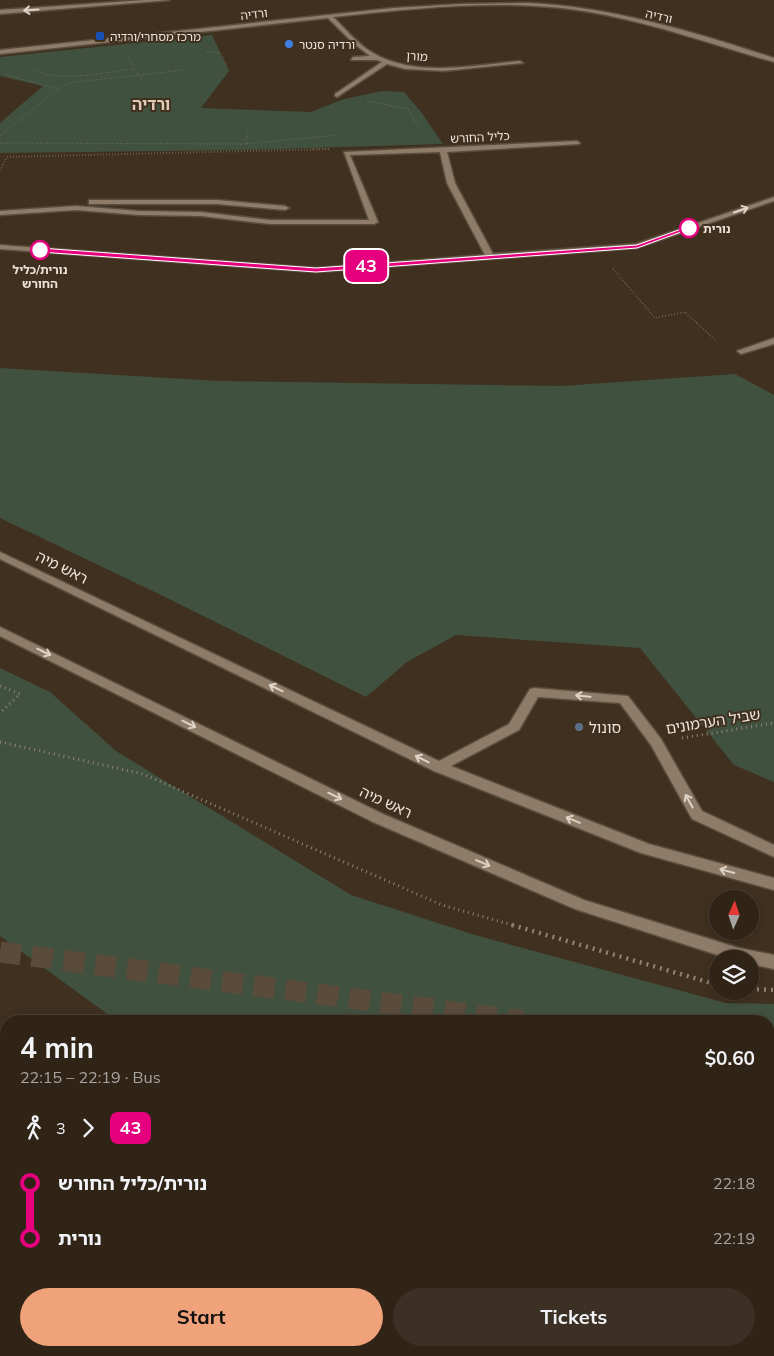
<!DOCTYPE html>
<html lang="en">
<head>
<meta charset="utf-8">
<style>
	body { margin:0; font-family:Mulish,"Noto Sans Hebrew",sans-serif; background:#3c3024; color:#f1f3f6; height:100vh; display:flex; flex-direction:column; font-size:19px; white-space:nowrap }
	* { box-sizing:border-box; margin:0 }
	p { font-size:16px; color:#a8a4a1 }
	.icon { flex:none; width:28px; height:28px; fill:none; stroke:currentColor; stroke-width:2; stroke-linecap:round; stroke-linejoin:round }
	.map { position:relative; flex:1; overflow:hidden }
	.panel { position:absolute; left:0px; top:1015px; width:775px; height:341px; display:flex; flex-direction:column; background:#302417; border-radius:20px 20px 0 0; box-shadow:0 2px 8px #0003,0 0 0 1px #4b4136 }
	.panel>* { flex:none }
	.badge { padding:0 10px; border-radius:8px; font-size:18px; line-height:32px }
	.needle { width:32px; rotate:3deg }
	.tools { position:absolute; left:709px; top:890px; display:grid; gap:10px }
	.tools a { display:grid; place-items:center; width:50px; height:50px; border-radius:50%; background:#302417; box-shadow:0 2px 8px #0003,0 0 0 1px #4b4136; font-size:25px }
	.map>.badge { position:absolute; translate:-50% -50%; box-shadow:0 0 0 2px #fff }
	.legs { display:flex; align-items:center; gap:8px; height:55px; padding:0 20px; font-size:16px }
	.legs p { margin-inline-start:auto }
	.head { display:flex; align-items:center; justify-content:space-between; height:85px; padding:0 20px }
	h1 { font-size:28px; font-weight:700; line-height:38px }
	.primary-button { display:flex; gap:10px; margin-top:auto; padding:10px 20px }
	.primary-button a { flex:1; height:58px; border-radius:30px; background:#f0a27a; color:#111; font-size:20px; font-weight:700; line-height:58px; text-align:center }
	.primary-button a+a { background:#3c3024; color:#f1f3f6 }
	ul { padding:0 20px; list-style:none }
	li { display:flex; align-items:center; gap:18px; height:55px; font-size:19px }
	li i { display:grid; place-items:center; width:8px; height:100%; margin:0 6px; background:currentColor }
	li i::after { content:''; width:12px; height:12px; margin:-6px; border:4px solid; border-radius:50%; background:#302417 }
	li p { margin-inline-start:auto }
	li:first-child i { background:linear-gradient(#0000 50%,currentColor 0) }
	li:last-child i { background:linear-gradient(currentColor 50%,#0000 0) }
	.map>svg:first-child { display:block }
	.green { fill:#41513f }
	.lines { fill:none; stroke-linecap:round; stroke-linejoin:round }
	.highway-tunnel { stroke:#5a4b3b; stroke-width:21; stroke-dasharray:21 11; stroke-linecap:butt }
	.minor-casing { stroke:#5a4d3d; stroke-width:3 }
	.path-far3 { stroke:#908374; stroke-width:1; stroke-dasharray:0.5 2; stroke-linecap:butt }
	.path-far2 { stroke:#908374; stroke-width:2; stroke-dasharray:0.5 2.5; stroke-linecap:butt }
	.path-far1 { stroke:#908374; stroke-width:3; stroke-dasharray:1 4; stroke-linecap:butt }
	.path { stroke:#908374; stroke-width:4.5; stroke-dasharray:2 5; stroke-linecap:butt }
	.minor { fill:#8e7b68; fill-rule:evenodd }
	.oneway { stroke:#ded3c6 }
	.line-1 { fill:#e6007e; stroke:#fff }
	.transit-dot { fill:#1a4fb4; stroke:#40301f; stroke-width:2 }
	.shop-dot { fill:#3f7fe0; stroke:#40301f; stroke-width:2 }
	.stop-1-dot { fill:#fff; stroke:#e6007e; stroke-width:2.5 }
	.service-dot { fill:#5c6f8a; stroke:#40301f; stroke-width:2 }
	.labels { text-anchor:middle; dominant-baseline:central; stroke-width:4; stroke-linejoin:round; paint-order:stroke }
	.far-street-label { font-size:12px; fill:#ece2d7; stroke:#40301f }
	.far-poi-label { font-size:12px; fill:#ece2d7; stroke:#40301f; text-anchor:start }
	.far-stop-label { font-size:12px; font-weight:bold; fill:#ece2d7; stroke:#40301f; text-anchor:start }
	.street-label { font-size:15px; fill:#ece2d7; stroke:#40301f }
	.poi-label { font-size:15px; fill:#ece2d7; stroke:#40301f; text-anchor:start }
	.far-district-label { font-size:16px; font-weight:bold; fill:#e0cbb6; stroke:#40301f }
</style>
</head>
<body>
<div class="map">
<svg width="774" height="1356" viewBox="0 0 774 1356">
	<rect width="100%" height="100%" fill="#40301f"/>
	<g class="green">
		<polygon points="212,35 229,71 201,108 311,112 344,99 382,91 404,92 421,112 443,144 243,150 0,153 0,123 43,86 0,76 0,57"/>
		<polygon points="0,368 219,381 561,386 735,374 774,395 774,782 734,765 640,648 456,635 407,662 366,697 161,595 0,518"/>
		<polygon points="0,668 50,692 116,751 351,895 475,935 726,1003 774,1004 774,1356 466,1356 461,1350 769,1350 769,1021 117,1021 0,936"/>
	</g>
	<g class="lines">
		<g class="highway-tunnel">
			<polyline points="0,952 523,1021"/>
			<polyline points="769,1054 774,1054"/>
			<polyline points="0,1163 6,1164"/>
			<polyline points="769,1275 774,1275"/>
		</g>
		<defs>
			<g id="minor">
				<polygon points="145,0 170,0 0,14 0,10"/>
				<path d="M529 3C613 7 694 32 774 58V62C703 42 634 16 561 8 487 0 407 9 333 17 346 29 357 44 373 53 416 78 473 65 520 61L523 63 444 71 405 69 387 64 337 97 335 96V94L382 62 377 60H351L353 57 370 56 353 43 328 18 0 54V50L393 8 462 4Z"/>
				<polygon points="577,141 580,143 579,144 447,152 455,183 493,254 636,244 774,197 774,201 637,248 316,272 0,249 0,245 316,268 485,255 447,183 440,152 350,155 378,222 374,224 270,224 201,216 139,215 76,210 0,215 0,211 76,206 139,211 201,212 270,220 369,220 344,152"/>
				<polygon points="89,200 217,200 285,206 289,208 285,210 217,204 89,204"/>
				<polygon points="774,338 774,344 741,354 737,351"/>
				<polygon points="0,552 439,761 509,724 530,689 534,688 628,696 661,739 702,811 774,845 774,857 692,819 651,745 620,703 538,697 519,730 451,766 649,844 774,878 774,890 641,853 434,771 0,559"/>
				<polygon points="0,627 383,814 584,900 739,948 774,955 774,969 750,964 750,959 730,959 575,909 373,822 0,636"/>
				<polygon points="0,1163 6,1166 6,1191 0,1188"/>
				<polygon points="106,1350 127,1350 130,1356 109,1356"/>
			</g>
		</defs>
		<use href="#minor" class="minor-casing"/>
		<g class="path-far3">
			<polyline points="207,52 221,53 227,66"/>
			<polyline points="129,58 135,69"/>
			<polyline points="4,74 58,89"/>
			<polyline points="142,80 139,75 184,70"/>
			<polyline points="367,101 408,109 420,130"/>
			<path d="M0 136 63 85 74 82 139 75 135 69C104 72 63 83 33 70"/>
			<polyline points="0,143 246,144 337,135"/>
			<polyline points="246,144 248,131"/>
			<polyline points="312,149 329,149"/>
		</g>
		<g class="path-far2">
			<polyline points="0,170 7,157 329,149"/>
			<polyline points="613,269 655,318 685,312 715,340"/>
		</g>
		<g class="path-far1">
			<polyline points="0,686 20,694 0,713"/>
			<polyline points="682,738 774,723"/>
			<polyline points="0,742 143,774 442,905 516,926"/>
		</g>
		<g class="path">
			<polyline points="512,925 718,985"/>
			<polyline points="750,989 774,990"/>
		</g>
		<use href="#minor" class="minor"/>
	</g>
	<defs><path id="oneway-shaft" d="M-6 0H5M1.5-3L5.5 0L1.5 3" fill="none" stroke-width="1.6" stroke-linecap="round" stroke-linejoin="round" transform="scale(1.25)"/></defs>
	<g class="oneway">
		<use href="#oneway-shaft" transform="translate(31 10) rotate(176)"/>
		<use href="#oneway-shaft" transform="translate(741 210) rotate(-19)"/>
		<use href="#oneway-shaft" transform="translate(44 652) rotate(26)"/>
		<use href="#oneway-shaft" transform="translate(276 688) rotate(-154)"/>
		<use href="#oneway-shaft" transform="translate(583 696) rotate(-175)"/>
		<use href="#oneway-shaft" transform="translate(189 724) rotate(26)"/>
		<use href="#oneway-shaft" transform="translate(422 759) rotate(-154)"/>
		<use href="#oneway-shaft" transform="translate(335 796) rotate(26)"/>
		<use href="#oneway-shaft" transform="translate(689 801) rotate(-119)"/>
		<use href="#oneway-shaft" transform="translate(573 820) rotate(-158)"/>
		<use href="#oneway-shaft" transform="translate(483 863) rotate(23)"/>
		<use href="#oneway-shaft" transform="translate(727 871) rotate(-165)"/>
	</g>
	<polygon class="line-1" points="687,227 692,228 637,248 316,272 40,252 36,250 40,248 316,268 637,245"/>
	<rect class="transit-dot" x="95" y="31" width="10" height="10" rx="2.5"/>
	<circle class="shop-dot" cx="289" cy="44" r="5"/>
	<g class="stop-1-dot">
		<circle cx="689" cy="228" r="9"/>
		<circle cx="40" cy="250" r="9"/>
	</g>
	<circle class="service-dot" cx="579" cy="727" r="5"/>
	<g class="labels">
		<g class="far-street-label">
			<text transform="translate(254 14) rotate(-7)">ורדיה</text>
			<text transform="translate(659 16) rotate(13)">ורדיה</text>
			<text transform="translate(417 56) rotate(4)">מורן</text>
			<text transform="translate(480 137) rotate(-3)">כליל החורש</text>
		</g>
		<g class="far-poi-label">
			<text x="110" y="36">מרכז מסחרי/ורדיה</text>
			<text x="299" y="44">ורדיה סנטר</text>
		</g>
		<g class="far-stop-label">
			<text x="703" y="228">נורית</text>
			<text x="40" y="269" text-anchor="middle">נורית/כליל<tspan x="40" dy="14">החורש</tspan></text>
		</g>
		<g class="street-label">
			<text transform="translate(62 567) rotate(26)">ראש מיה</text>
			<text transform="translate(713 721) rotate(-9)">שביל הערמונים</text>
			<text transform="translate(386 802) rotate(25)">ראש מיה</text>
		</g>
		<g class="poi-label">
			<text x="589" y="727">סונול</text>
		</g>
		<g class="far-district-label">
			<text x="151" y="104">ורדיה</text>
		</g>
	</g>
</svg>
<div class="tools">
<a><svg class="needle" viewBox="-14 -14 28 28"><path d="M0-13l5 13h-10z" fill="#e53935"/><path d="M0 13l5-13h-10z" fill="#a8a4a1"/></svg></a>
<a><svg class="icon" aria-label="layers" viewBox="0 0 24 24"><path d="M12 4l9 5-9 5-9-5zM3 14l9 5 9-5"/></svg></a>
</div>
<b class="badge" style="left:366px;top:266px;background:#e6007e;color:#fff">43</b>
<section class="panel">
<div class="head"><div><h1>4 min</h1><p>22:15 – 22:19 · Bus</p></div><b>$0.60</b></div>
<div class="legs"><svg class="icon" aria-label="walk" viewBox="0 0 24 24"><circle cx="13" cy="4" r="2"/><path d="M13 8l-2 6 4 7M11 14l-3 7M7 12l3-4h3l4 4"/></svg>3<svg class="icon" aria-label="forward" viewBox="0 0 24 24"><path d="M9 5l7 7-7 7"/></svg><b class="badge" style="background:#e6007e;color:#fff">43</b></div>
<ul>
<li><i style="color:#e6007e"></i><b>נורית/כליל החורש</b><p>22:18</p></li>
<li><i style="color:#e6007e"></i><b>נורית</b><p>22:19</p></li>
</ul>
<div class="primary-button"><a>Start</a><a>Tickets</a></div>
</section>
</div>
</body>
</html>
